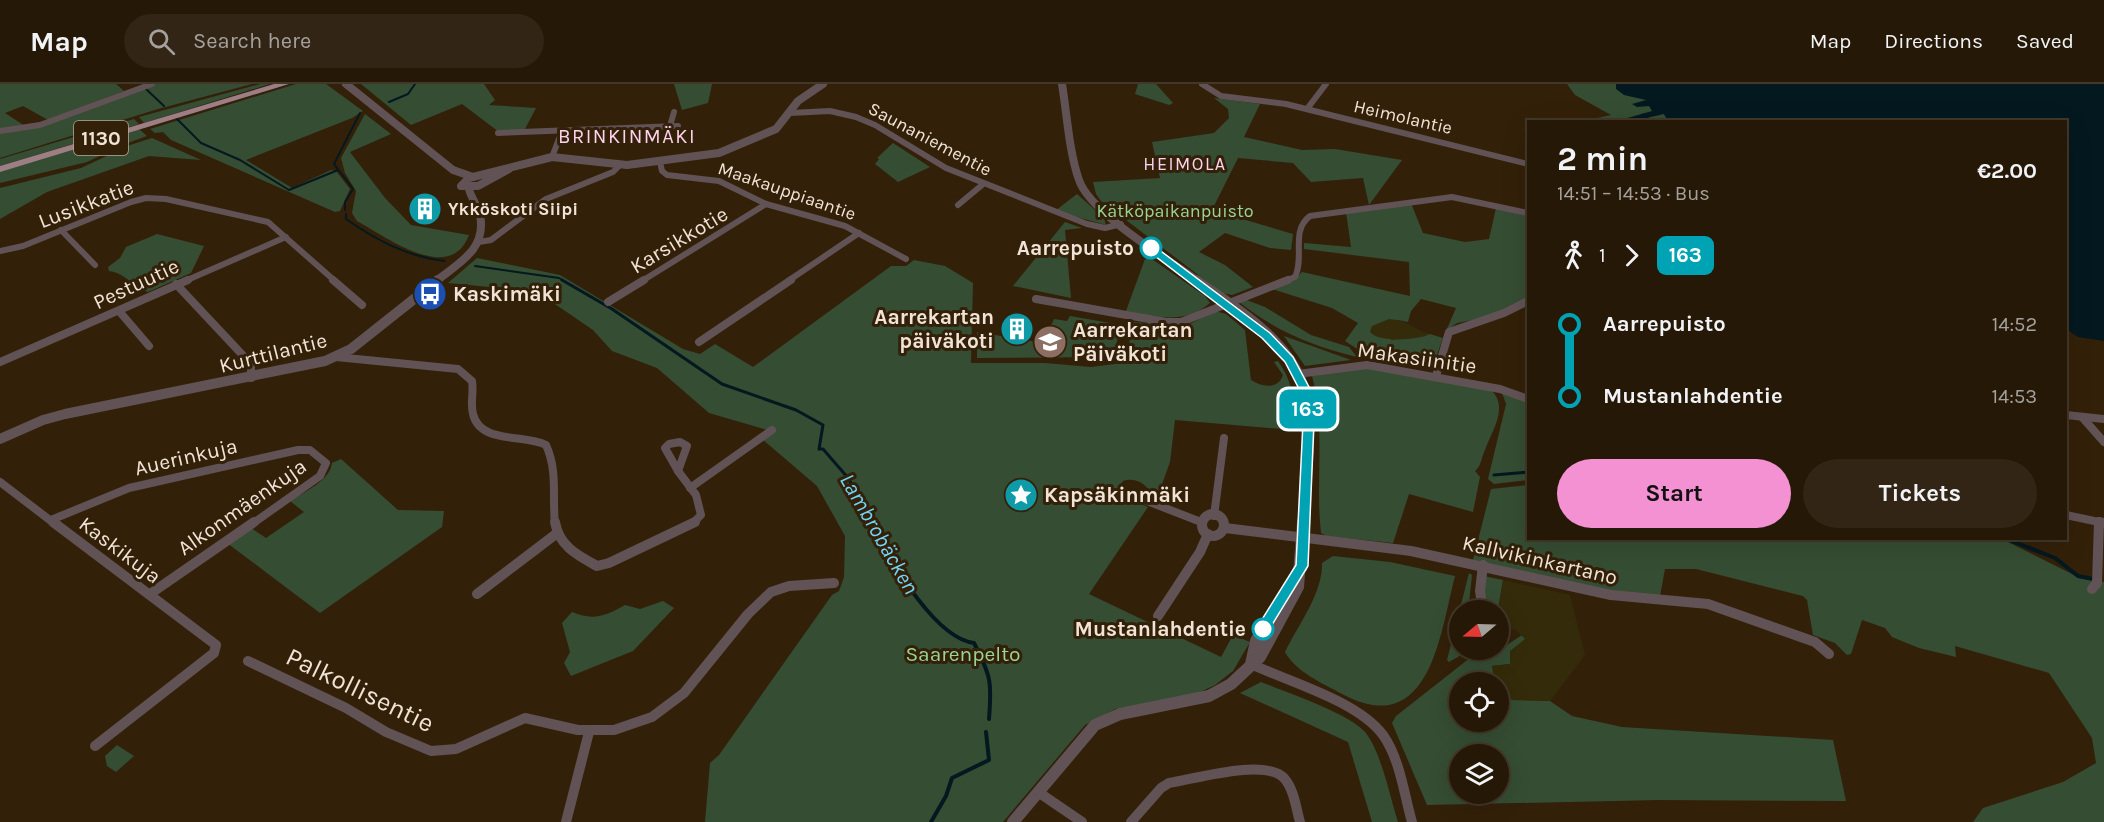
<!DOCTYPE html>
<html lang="en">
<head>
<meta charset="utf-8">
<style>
	body { margin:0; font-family:Karla,sans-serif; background:#322515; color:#f1f3f6; height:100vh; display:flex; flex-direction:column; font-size:22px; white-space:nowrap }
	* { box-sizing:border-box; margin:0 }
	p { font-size:20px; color:#a4a09b }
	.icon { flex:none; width:33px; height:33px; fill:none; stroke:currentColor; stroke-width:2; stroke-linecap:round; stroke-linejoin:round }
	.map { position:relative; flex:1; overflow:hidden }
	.sheet { position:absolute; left:1527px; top:36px; width:540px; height:420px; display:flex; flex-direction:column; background:#261807; border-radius:0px; box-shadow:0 6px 24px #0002,0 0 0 2px #423728 }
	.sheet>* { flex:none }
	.badge { padding:0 12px; border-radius:9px; font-size:21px; line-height:39px }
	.needle { width:39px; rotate:251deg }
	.tools { position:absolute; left:1449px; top:516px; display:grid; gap:12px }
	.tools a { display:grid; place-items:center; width:60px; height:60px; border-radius:50%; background:#261807; box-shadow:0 6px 24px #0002,0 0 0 2px #423728; font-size:30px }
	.map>.badge { position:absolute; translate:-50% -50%; box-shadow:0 0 0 3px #fff }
	.legs { display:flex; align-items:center; gap:9px; height:66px; padding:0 30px; font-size:20px }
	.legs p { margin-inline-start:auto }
	.summary { display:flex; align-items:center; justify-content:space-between; height:102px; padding:0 30px }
	h1 { font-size:33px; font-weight:700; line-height:45px }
	.action { display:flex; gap:12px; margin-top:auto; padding:12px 30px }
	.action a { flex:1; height:69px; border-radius:36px; background:#f491d3; color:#111; font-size:24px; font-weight:700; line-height:69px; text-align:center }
	.action a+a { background:#322515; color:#f1f3f6 }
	ul { padding:0 30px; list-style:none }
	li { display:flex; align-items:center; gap:21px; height:72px; font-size:22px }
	li i { display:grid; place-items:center; width:9px; height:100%; margin:0 8px; background:currentColor }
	li i::after { content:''; width:15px; height:15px; margin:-8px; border:4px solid; border-radius:50%; background:#261807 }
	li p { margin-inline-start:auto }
	li:first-child i { background:linear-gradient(#0000 50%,currentColor 0) }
	li:last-child i { background:linear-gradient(currentColor 50%,#0000 0) }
	header { display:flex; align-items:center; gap:36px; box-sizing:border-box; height:84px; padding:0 30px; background:#261807; border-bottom:2px solid #423728 }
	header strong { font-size:28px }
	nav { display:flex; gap:33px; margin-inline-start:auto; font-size:21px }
	.search { width:420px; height:54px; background:#322515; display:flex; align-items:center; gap:15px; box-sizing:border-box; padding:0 21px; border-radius:33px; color:#a4a09b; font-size:22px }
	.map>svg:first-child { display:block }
	.green { fill:#354d33; fill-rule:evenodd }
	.sand { fill:#342b0a }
	.water { fill:#04181f }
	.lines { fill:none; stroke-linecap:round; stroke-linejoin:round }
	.stream-far2 { stroke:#04181f; stroke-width:2 }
	.stream-far1 { stroke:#04181f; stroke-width:3 }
	.stream { stroke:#04181f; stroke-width:4 }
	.minor-far2 { stroke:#615255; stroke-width:6 }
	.minor-far1 { stroke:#615255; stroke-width:8 }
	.minor { stroke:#615255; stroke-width:10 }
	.tertiary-far2 { stroke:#615255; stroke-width:8 }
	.tertiary-far1 { stroke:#615255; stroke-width:10 }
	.tertiary { stroke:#615255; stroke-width:12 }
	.primary { fill:#9d7e85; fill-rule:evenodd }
	.line-1 { fill:#00a3b4; stroke:#fff; stroke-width:1.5 }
	.stop-1-dot { fill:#fff; stroke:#00a3b4; stroke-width:3 }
	.labels { text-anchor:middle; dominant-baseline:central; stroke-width:6; stroke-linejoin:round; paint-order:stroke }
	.far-street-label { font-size:18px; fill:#f1e4d6; stroke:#332009 }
	.far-neighbourhood-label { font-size:18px; letter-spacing:1.5px; fill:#fed2ed; stroke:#332009 }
	.far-poi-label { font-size:18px; font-weight:bold; fill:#f1e4d6; stroke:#332009; text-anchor:start }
	.far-park-label { font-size:18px; fill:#99d495; stroke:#332009 }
	.far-quarter-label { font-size:20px; letter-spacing:1.5px; fill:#fed2ed; stroke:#332009 }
	.shield { fill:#332009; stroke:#b8a998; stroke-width:1.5 }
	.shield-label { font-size:20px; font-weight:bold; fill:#f1e4d6 }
	.street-label { font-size:21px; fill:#f1e4d6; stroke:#332009 }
	.stop-label { font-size:21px; font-weight:bold; fill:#f1e4d6; stroke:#332009; text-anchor:end }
	.poi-label { font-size:21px; font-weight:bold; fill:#f1e4d6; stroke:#332009; text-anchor:start }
	.park-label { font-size:21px; fill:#99d495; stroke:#332009 }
	.water-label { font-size:22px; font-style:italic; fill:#70d5f9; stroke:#332009 }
	.near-street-label { font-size:26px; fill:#f1e4d6; stroke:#332009 }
</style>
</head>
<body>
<header>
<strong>Map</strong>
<div class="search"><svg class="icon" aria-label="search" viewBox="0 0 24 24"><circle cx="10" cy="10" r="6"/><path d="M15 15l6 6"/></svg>Search here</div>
<nav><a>Map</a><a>Directions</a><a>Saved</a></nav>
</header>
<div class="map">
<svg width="2104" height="738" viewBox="0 0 2104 738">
	<rect width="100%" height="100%" fill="#332009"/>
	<g class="green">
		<polygon points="0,0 116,0 124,7 48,36 23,22 5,29 28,44 155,0 252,0 158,25 0,74"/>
		<polygon points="260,0 270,0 144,39 139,33"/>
		<polygon points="296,0 326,0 363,27 352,34 246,76 292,104 331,86 336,87 350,105 340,127 335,128 171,56 163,48 155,49 150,45"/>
		<polygon points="361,0 484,0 495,16 489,21 536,24 525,45 499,48 462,20 411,41"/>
		<polygon points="674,0 712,0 708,19 682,26"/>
		<polygon points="1138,0 1156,0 1173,19 1169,21 1135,10"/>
		<path d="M1567 0H1737L1785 37H1633L1649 34 1645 29C1631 34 1609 44 1597 34L1611 31 1575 11Z"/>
		<polygon points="1214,14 1260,20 1244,53 1302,66 1335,65 1402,76 1369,121 1363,94 1311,98 1293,79 1238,74 1212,126 1293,150 1291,166 1270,164 1225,149 1199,168 1225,181 1253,203 1232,211 1222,209 1101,117 1096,110 1093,98 1160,94 1152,58 1214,49 1229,34 1228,25"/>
		<path d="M365 30 391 50 350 68 385 114 411 141 469 151C450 201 386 153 357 137L352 129 356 107 345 89 341 74Z"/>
		<polygon points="134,35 139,40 0,82 0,75"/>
		<polygon points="139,45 147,52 122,61 87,78 0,99 0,87"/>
		<polygon points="152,54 201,76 149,72 47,108 0,135 0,104 81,84 130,61"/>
		<polygon points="893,59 930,83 898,98 875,80 879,75 877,74"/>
		<polygon points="1077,110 1104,134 1106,141 1055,127"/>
		<polygon points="1411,119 1423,149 1465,158 1489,155 1496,124 1528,132 1528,214 1489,233 1457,239 1446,247 1456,224 1421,215 1411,227 1408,238 1398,236 1391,256 1430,250 1443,254 1432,284 1374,276 1345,257 1358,239 1332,224 1272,205 1294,196 1302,188 1410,212 1409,178 1304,165 1304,159 1351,163 1346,128"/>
		<polygon points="1065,138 1082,144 1065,146 1071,214 1013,202"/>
		<path d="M157 150 204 162 191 189 148 208C132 203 126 189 109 187L108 183 120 174 126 163Z"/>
		<path d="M1149 173 1205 212 1210 219C1184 241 1156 233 1126 227L1145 175Z"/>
		<path d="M477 174 560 191 683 265 700 270 715 260 753 283 891 182H906L914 176 945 182 973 199 971 279H1045L1091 283 1131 278 1128 238 1188 241 1215 227 1226 230 1245 246 1251 296C1262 303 1278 306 1283 291L1274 278 1278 277C1294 299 1295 320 1294 346L1175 336 1170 378 1156 417C1150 404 1139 392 1123 397L1115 409 1148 423 1089 510 1221 573 1233 551 1250 558 1233 587 1215 601 1194 611 1115 625 1085 641 1003 738H705L710 679 719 671 832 511 839 507 844 493 845 452 817 402 762 355 767 346 709 329 657 284 612 267 593 246 549 216 530 207 448 199Z"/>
		<path d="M1244 215 1265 223 1311 251 1349 263 1357 273C1313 262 1275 247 1239 218Z"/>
		<polygon points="1070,232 1122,241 1112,273 977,274 977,248 1043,259 1054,235 1067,237"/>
		<polygon points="1284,252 1351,276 1305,282"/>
		<path d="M1367 283 1492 307C1509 324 1491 348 1485 366 1481 374 1482 381 1475 387L1480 393 1473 428 1409 410 1393 459 1326 452 1321 449C1315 396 1326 345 1312 292Z"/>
		<polygon points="1502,309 1528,318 1528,396 1494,400 1488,395 1506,320"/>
		<path d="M341 375 398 426 444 427 442 443 320 529 227 459 251 444 266 454 304 428 290 417C304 408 330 397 332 379Z"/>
		<polygon points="1528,401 1528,454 2002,455 2080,494 2104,498 2104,738 1973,738 1983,724 2063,698 2096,679 2092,654 2049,589 1955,562 1956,573 1919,564 1892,553 1885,544 1862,536 1851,570 1847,571 1835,559 1813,551 1807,516 1803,512 1696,485 1665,485 1660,512 1623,511 1473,476 1491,405"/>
		<path d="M1333 472 1390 478 1455 492C1440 550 1430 657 1342 610 1322 599 1296 588 1285 568 1298 541 1323 509 1322 479Z"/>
		<polygon points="1469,489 1472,491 1469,519 1472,526 1460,526 1460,566 1470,566 1449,578 1447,576"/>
		<polygon points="1484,492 1503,496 1498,526 1486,526"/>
		<path d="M663 517 674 524 633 567 571 592 564 579 570 568 562 539 572 528C593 537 606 532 625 521L640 525Z"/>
		<path d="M1522 551 1526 555 1511 573 1510 580 1492 582 1497 598H1460V638H1498L1499 600 1512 616 1550 617 1572 632 1622 643 1833 656 1846 717 1659 716 1427 721 1392 639 1396 632 1480 566 1489 573ZM1460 670H1498V710H1460Z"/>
		<path d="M1261 598C1286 608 1348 629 1365 648 1381 667 1390 713 1398 738H1372L1348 658 1240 609Z"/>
		<polygon points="117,661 134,672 116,688 107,682 105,672"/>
	</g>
	<g class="sand">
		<path d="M1389 235C1406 236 1414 245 1430 250 1419 256 1379 259 1370 248L1372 242Z"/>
		<polygon points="1503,496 1570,511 1585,571 1550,617 1512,616 1494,595 1492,582 1510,580 1510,567 1525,555 1516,546 1509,544 1498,526"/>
	</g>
	<polygon class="water" points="1616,0 2104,0 2104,257 2078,253 2066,245 2066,38 1662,37 1666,34 1664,30 1633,37 1617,37 1652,27 1649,22 1637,23 1632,20 1646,16 1624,11 1616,5"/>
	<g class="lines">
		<g class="stream-far2">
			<polyline points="146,5 164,22"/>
			<polyline points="389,18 408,10 415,0"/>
			<polyline points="176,34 201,59 240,76 289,106 338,86"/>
			<polyline points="345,126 345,118 353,105 334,80 360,29"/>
			<path d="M346 130V135C376 156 408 173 445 177"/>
			<polyline points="475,182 559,194 564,197"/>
		</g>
		<g class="stream-far1">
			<polyline points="562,196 612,225 722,300 796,326 823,341 819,365 823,365 849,395 869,440"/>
			<polyline points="1494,391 1528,388"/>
		</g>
		<g class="stream">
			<path d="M869 438C889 472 933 554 974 559 991 592 992 598 989 635"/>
			<polyline points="2004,454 2055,474 2078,492 2093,495"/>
			<polyline points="931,738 946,712 952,694 989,676 986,648"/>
		</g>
		<g class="minor-far2">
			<polyline points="1202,0 1221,12 1286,20 1528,80"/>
			<polyline points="1307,25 1326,0"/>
			<polyline points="790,29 830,27 856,33 875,41 946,84 1087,140 1105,144 1121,140"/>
			<polyline points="670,42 674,28"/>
			<polyline points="0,47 40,41 152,0"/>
			<polyline points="498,49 678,42"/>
			<polyline points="552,73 562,47"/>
			<polyline points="660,78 662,87 667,91 719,97 766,120 845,142 906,175"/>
			<polyline points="958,121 982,101"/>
			<polyline points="61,146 95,181"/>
			<polyline points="479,158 491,156 546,115 613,88 621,80"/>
			<polyline points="0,167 23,162 131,118 146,114 166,115 268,138 335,197"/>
			<polyline points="185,197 286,153"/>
			<polyline points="642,197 766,120"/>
			<polyline points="788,197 859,149"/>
			<path d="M1285 197 1295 193C1305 173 1290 147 1310 132L1452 113 1528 129"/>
		</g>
		<g class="minor-far1">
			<polyline points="333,196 362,221"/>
			<polyline points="176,200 251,280 251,294"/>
			<polyline points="1036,215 1166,238 1181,238 1288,196"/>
			<polyline points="608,218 644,196"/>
			<polyline points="119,227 149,262"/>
			<polyline points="699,258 791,196"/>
			<path d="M336 273 458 285 472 297C474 308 470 319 473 330 480 360 524 350 546 361 558 387 552 412 555 440"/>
			<polyline points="0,278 188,196"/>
			<polyline points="1298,290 1367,281 1500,305 1528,315"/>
			<polyline points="1436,292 1449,248 1504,229 1528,217"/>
			<polyline points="2066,331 2104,335"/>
			<polyline points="2082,333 2104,358"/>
			<polygon points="680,358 687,362 678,387 665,364 669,360"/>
			<polyline points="678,387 696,411 701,431 692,440"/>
			<polyline points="0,398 55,440"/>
			<polyline points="690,404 772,346"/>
			<polyline points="1129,410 1201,438"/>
			<polyline points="2066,431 2104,439"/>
			<polyline points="1214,432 1224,354"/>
			<polyline points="51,436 129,404 298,366 310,366 326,379 320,392 252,440"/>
		</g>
		<g class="minor">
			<circle cx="1213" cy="441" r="11"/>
			<polyline points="53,438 216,561 214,569 95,662"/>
			<path d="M555 438C559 462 577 471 597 482L609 479 695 438"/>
			<polyline points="2099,438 2104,439"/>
			<polyline points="1225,444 1411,467 1611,511 1708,520 1815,558 1829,570"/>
			<polyline points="1483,481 1480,507 1483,526"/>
			<polyline points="2092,505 2097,499 2099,438"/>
			<polyline points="150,510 254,438"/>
			<polyline points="477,510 556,450"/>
			<polyline points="1158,532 1200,468 1208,450"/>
			<polyline points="248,577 346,624 386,648 431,667 456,665 525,634 578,646 614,646 652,633 684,609 748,530 771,508 789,502 834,499"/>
			<path d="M1251 580C1289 598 1358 617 1383 651 1400 675 1404 710 1412 738"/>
			<polyline points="1038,708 1082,738"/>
			<polyline points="566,738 589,648"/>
			<path d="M1131 738 1161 704 1169 699C1195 695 1265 674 1284 694 1294 705 1296 724 1300 738"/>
		</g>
		<g class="tertiary-far2">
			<polyline points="346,0 453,86 473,93"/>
			<path d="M1062 0C1067 30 1069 68 1079 96 1090 129 1169 176 1198 197"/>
			<polyline points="509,85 478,102 461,102 469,94 552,73 627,81 719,69 776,45 798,17 823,0"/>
			<path d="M436 197C459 179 487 165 480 131 478 122 471 114 469 105"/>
		</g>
		<g class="tertiary-far1">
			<path d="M1196 196C1234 222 1288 255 1303 301 1316 340 1305 399 1303 440"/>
			<polyline points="0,355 43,336 65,330 325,277 351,265 438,196"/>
		</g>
		<g class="tertiary">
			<polyline points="1251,580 1256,557 1302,482"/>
			<polyline points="1013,738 1095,641 1120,630 1209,612 1231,600 1260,573 1298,503 1303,438"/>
		</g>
		<polygon class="primary" points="274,0 289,0 0,88 0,82"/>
	</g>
	<polygon class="line-1" points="1147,162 1154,162 1270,249 1293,273 1309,303 1314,338 1308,482 1267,549 1263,550 1256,545 1296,481 1303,338 1298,303 1285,278 1262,254 1147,166"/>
	<defs>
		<symbol id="building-disc" viewBox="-11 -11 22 22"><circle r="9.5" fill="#0f9aa8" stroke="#332009"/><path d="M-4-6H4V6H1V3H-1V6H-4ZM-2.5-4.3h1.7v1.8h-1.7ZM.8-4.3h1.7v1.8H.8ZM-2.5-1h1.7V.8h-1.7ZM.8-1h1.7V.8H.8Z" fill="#fff"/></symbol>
		<symbol id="bus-disc" viewBox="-11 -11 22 22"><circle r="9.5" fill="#1a4fb4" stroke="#332009"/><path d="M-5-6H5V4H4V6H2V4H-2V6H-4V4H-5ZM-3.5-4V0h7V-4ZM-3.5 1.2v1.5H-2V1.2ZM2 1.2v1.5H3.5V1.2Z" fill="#fff"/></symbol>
		<symbol id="school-disc" viewBox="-11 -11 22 22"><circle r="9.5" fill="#8d6e63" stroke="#332009"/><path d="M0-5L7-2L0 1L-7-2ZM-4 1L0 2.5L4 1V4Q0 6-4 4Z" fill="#fff"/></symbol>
		<symbol id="sight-disc" viewBox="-11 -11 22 22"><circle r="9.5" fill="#0f9aa8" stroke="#332009"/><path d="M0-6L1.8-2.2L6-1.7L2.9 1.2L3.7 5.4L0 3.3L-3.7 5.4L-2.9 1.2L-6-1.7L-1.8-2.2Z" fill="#fff"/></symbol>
	</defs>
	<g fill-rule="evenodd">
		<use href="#building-disc" x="406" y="106" width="38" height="38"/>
		<use href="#bus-disc" x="411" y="191" width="38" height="38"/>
		<use href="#building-disc" x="998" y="226" width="38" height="38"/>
		<use href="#school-disc" x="1031" y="239" width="38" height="38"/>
		<use href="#sight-disc" x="1002" y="392" width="38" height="38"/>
	</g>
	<g class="stop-1-dot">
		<circle cx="1151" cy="164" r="10"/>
		<circle cx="1263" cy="545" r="10"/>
	</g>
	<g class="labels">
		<g class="far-street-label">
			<text transform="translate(1403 33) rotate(13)">Heimolantie</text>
			<text transform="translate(930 55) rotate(28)">Saunaniementie</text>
			<text transform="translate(787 107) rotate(19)">Maakauppiaantie</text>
		</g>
		<g class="far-neighbourhood-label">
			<text x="1185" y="80">HEIMOLA</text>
		</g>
		<g class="far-poi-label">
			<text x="448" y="125">Ykköskoti Siipi</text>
		</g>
		<g class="far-park-label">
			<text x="1175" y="127">Kätköpaikanpuisto</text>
		</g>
		<g class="far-quarter-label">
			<text x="627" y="52">BRINKINMÄKI</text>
		</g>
		<rect class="shield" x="74" y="37" width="54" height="34" rx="4.5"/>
		<g class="shield-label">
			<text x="101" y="54">1130</text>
		</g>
		<g class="street-label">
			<text transform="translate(86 120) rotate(-21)">Lusikkatie</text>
			<text transform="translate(679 156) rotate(-31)">Karsikkotie</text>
			<text transform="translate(136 200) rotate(-25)">Pestuutie</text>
			<text transform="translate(273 269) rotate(-14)">Kurttilantie</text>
			<text transform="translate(1417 274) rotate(8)">Makasiinitie</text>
			<text transform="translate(186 373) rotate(-13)">Auerinkuja</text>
			<text transform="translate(242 423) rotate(-35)">Alkonmäenkuja</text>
			<text transform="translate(120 466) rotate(37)">Kaskikuja</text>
			<text transform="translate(1540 476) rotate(13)">Kallvikinkartano</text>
		</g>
		<g class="stop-label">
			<text x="1134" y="164">Aarrepuisto</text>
			<text x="1246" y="545">Mustanlahdentie</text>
		</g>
		<g class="poi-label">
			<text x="453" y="210">Kaskimäki</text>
			<text x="994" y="233" text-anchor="end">Aarrekartan<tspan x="994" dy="24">päiväkoti</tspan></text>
			<text x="1073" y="246">Aarrekartan<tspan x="1073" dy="24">Päiväkoti</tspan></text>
			<text x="1044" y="411">Kapsäkinmäki</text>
		</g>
		<g class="park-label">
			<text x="963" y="570">Saarenpelto</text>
		</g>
		<g class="water-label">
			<text transform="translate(879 450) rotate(60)">Lambrobäcken</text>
		</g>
		<g class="near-street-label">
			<text transform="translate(360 606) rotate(26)">Palkollisentie</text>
		</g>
	</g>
</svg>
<div class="tools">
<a><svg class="needle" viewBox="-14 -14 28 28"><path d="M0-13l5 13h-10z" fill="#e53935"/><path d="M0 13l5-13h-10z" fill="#a4a09b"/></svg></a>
<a><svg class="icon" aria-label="locate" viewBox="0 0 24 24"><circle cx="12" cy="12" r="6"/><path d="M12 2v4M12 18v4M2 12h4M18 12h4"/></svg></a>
<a><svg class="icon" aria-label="layers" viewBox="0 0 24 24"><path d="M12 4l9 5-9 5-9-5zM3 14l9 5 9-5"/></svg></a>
</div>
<b class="badge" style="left:1308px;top:325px;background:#00a3b4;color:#fff">163</b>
<section class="sheet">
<div class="summary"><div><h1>2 min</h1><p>14:51 – 14:53 · Bus</p></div><b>€2.00</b></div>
<div class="legs"><svg class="icon" aria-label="walk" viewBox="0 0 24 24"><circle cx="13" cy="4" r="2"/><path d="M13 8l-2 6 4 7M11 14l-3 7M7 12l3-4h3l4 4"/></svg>1<svg class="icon" aria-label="forward" viewBox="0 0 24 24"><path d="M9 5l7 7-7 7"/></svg><b class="badge" style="background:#00a3b4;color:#fff">163</b></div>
<ul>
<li><i style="color:#00a3b4"></i><b>Aarrepuisto</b><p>14:52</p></li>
<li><i style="color:#00a3b4"></i><b>Mustanlahdentie</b><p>14:53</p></li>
</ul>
<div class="action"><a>Start</a><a>Tickets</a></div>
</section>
</div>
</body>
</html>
